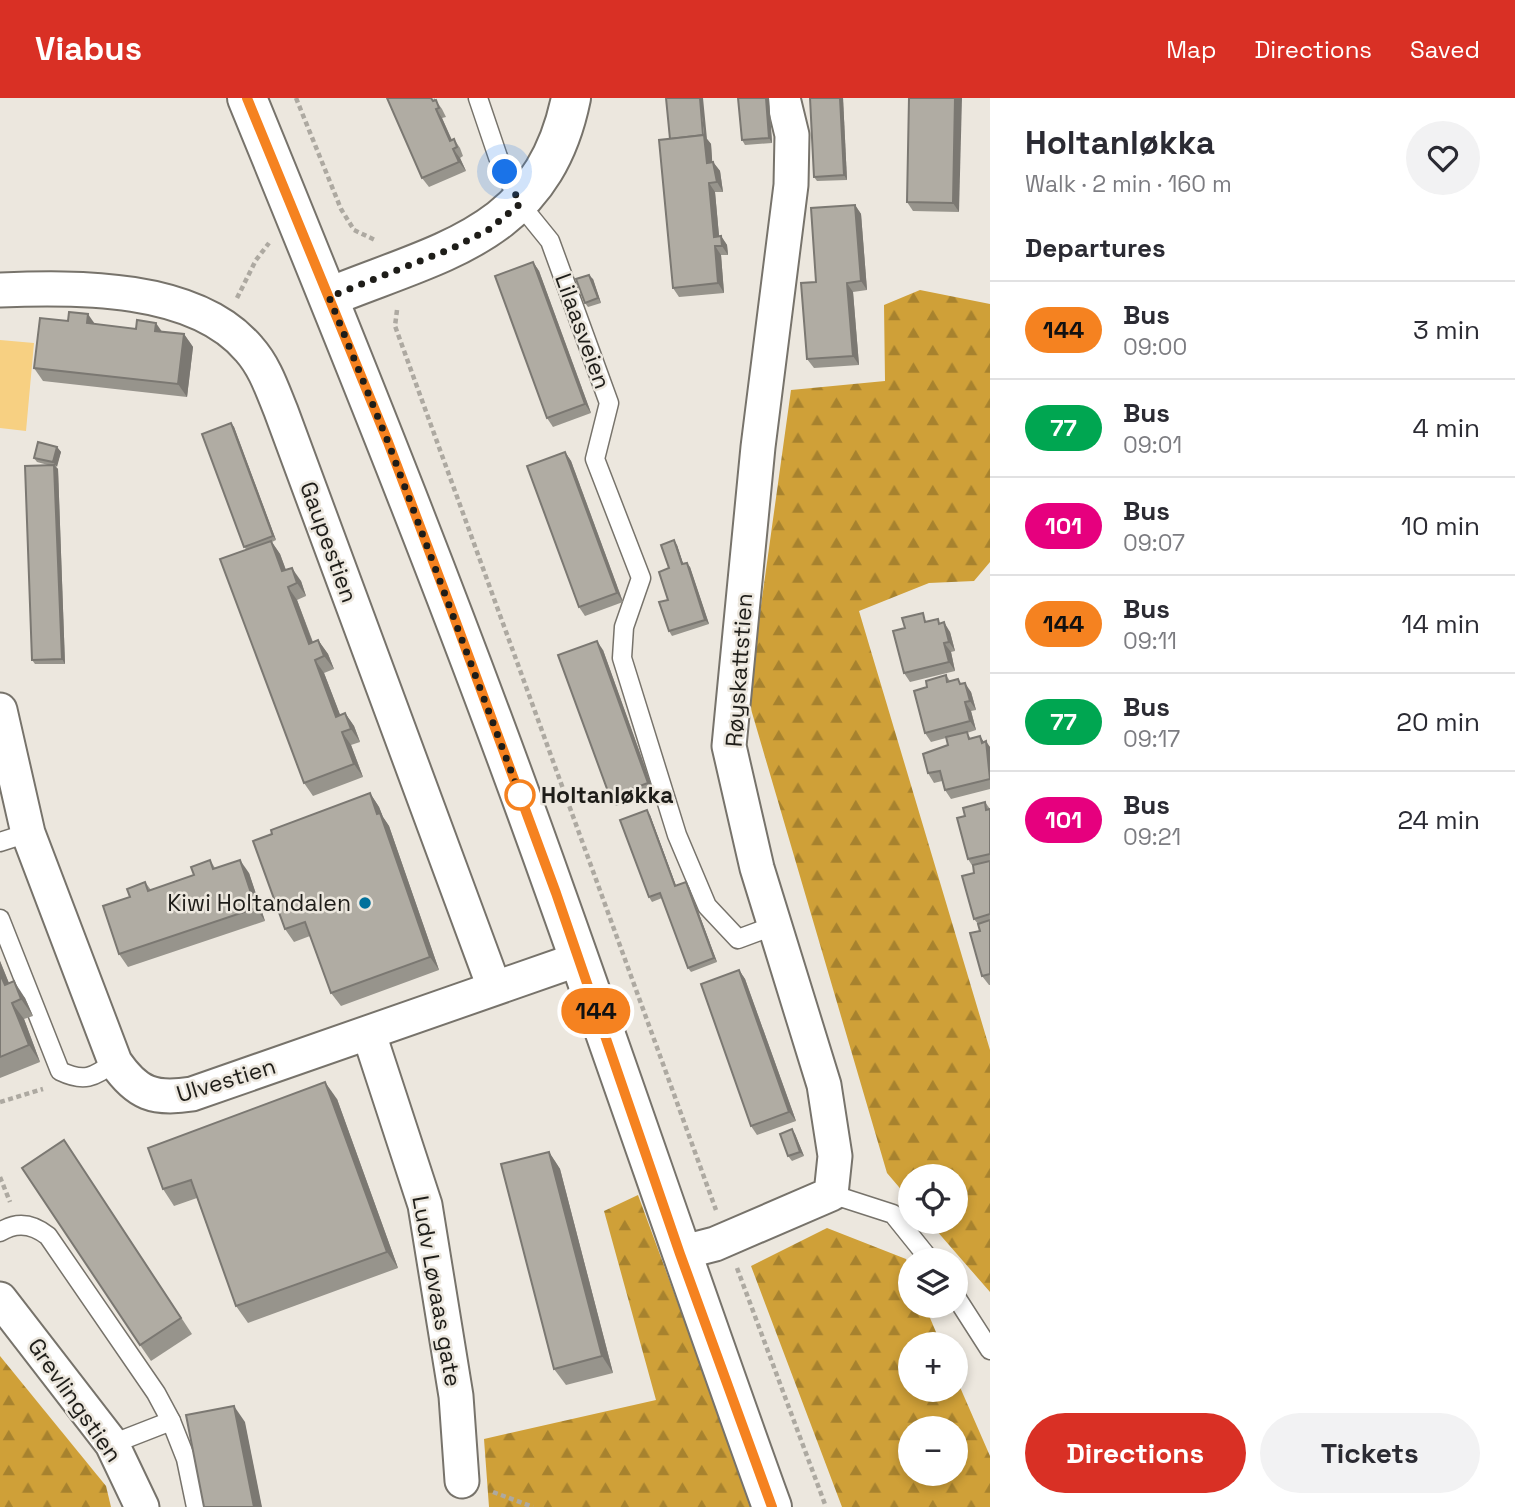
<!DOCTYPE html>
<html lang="en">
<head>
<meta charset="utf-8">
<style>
	body { margin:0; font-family:"Space Grotesk",sans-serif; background:#f2f2f3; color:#2b2b33; height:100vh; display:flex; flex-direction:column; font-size:26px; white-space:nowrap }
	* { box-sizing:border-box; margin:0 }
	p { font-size:23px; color:#7c7c81 }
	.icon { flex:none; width:38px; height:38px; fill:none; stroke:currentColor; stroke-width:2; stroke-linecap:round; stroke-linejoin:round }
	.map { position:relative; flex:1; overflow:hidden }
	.drawer { display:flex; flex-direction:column; background:#fff; width:525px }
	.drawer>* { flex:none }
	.badge { padding:0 14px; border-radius:23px; font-size:24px; line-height:46px }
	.controls { position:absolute; left:898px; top:1066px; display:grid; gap:14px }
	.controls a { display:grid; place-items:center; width:70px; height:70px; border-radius:50%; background:#fff; box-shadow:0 4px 10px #0003; font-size:35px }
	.you { position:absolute; width:35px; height:35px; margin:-18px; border:5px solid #fff; border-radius:50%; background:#1a73e8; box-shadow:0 0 0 10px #1a73e833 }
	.map>.badge { position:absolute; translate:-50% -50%; box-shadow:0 0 0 4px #fff }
	h2 { padding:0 35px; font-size:26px; line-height:63px }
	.round { display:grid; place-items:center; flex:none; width:74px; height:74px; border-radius:37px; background:#f2f2f3 }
	.head { display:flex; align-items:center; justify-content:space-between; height:119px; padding:0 35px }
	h1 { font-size:33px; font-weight:800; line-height:52px }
	.action { display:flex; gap:14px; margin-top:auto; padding:14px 35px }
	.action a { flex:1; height:80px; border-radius:42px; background:#d93025; color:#fff; font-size:28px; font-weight:800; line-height:80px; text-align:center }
	.action a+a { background:#f2f2f3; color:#2b2b33 }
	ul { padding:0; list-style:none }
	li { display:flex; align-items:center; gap:21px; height:98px; padding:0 35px; border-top:2px solid #e1e1e2 }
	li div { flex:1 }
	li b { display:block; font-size:26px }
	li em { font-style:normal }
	li .badge { min-width:77px; font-weight:700; text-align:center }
	header { display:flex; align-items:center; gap:42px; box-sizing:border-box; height:98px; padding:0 35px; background:#d93025; color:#fff }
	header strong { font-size:33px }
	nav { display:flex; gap:38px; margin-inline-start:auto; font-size:24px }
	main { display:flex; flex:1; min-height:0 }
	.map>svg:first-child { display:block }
	.green { fill:#f7d082 }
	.forest { fill:url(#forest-firs); fill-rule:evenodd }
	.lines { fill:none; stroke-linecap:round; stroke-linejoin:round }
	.service-casing { stroke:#77736b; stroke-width:21 }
	.minor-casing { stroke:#77736b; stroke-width:37 }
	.tertiary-casing { stroke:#77736b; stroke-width:42 }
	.secondary-casing { stroke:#77736b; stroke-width:42 }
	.path { stroke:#ada9a1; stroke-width:4.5; stroke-dasharray:5 3.5; stroke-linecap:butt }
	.service { stroke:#fff; stroke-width:18 }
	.minor { stroke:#fff; stroke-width:33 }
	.tertiary { stroke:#fff; stroke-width:38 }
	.secondary { stroke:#fff; stroke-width:38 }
	.wall { fill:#97948c }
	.shaded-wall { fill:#7b7872 }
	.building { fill:#b0aca3; stroke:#7b7872; stroke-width:2 }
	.line-casing { stroke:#fff; stroke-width:16 }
	.line { stroke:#f58220; stroke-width:10 }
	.walk { stroke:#1e1d19; stroke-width:7; stroke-dasharray:0 12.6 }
	.stop-dot { fill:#fff; stroke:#f58220; stroke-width:3.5 }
	.poi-dot { fill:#00719c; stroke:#ece7de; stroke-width:2.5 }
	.labels { text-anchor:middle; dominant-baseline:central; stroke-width:5; stroke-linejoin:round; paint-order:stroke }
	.street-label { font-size:23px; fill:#1e1d19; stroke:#ece7de }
	.stop-label { font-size:23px; font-weight:bold; fill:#1e1d19; stroke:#ece7de; text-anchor:start }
	.poi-label { font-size:23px; fill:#1e1d19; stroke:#ece7de; text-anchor:end }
</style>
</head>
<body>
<header>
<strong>Viabus</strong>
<nav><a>Map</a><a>Directions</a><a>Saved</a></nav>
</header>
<main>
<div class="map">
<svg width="990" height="1409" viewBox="0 0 990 1409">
	<defs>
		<pattern id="forest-firs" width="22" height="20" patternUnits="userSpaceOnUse" patternTransform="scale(1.75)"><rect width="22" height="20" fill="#cfa038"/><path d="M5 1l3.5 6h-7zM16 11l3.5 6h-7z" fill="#a7822e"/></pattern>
	</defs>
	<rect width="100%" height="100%" fill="#ece7de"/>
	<polygon class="green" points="0,242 34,245 26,333 0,330"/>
	<g class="forest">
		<polygon points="920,192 990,206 990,464 974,483 929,485 859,513 990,952 990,1194 929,1124 956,1124 956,1078 910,1078 910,1102 887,1075 748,601 791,292 885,283 884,207"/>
		<polygon points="638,1097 753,1409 489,1409 484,1341 656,1302 604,1113"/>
		<path d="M827 1130 906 1161 910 1172V1208H925L941 1246H910V1292H956V1280L990 1358V1409H842L751 1168ZM910 1330H956V1376H910Z"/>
		<polygon points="0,1258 106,1388 111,1409 0,1409"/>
	</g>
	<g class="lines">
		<defs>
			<g id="service">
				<polyline points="478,0 498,59 520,106 550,143 609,305 595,361 641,480 624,529 622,560 677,737 707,808 738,841 773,828"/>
				<polyline points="0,744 28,735"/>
				<path d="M0 821 60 973C85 985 93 979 115 964"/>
				<polyline points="831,1096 893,1116 930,1162"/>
				<path d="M0 1134C17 1123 33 1126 48 1138L156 1295 171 1323 186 1361 196 1409"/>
				<polyline points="956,1199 990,1252"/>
				<polyline points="112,1346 171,1323"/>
			</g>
			<g id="minor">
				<path d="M0 192C76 189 195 187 249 251 265 269 272 291 281 313L494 889"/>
				<path d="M0 612 28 735 115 964C137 996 154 1002 192 996L579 861"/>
				<polyline points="369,936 425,1107 456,1298 462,1383"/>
				<polyline points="680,1155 715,1146 831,1096 835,1058 824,987 757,770 729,648 758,349 791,87 792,37 783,0"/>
				<polyline points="0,1201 112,1346 142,1409"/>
			</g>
			<path id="tertiary" d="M329 199C442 153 543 137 571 0"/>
			<path id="secondary" d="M247 0C355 264 461 528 556 796 629 1000 698 1205 772 1409"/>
		</defs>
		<use href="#service" class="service-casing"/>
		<use href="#minor" class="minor-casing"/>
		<use href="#tertiary" class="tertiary-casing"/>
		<use href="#secondary" class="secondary-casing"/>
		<g class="path">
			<polyline points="296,0 341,111 354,132 375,142"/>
			<polyline points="237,200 256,162 269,145"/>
			<polyline points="397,212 395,228 716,1112"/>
			<polyline points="0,1004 43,991"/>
			<polyline points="0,1079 10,1104"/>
			<polyline points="737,1170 826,1409"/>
			<polyline points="493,1394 533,1409"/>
		</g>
		<use href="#service" class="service"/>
		<use href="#minor" class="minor"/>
		<use href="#tertiary" class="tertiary"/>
		<use href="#secondary" class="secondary"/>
	</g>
	<g class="wall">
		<polygon points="434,0 442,11 446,19 442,20 452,42 454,41 460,50 463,58 460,60 466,73 429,89 422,80"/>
		<polygon points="738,0 769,0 772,45 745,47 742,42"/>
		<polygon points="810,0 843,0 847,82 817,83 814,79"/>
		<polygon points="909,0 959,114 913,113 907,104"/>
		<polygon points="707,41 711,46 712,64 713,64 720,73 723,94 715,94 719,138 721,138 727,147 728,157 721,157 724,195 679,199 673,190"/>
		<polygon points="855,107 861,116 867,192 853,194 859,267 814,270 807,261 816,184"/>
		<polygon points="533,164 539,173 591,315 553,329 547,320"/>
		<polygon points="593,181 601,205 588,209 585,205"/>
		<polygon points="94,226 184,236 193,249 187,299 43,283 34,270"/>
		<polygon points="231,325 234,329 276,442 272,444 280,456 286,472 301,483 306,498 297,502 313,544 318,542 328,556 334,571 324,575 340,617 345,615 354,628 360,644 351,647 363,679 313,698 304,685 247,452 244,449"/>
		<polygon points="57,349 61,354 56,369 58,371 65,566 35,566 32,562 48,367 37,364 34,360"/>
		<polygon points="565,354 571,363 623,504 585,518 579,509"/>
		<polygon points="677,447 683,466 690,469 709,526 672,538 669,533 668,502 669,470"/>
		<polygon points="929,523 941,525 950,534 955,553 951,554 955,573 910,584 904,575"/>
		<polygon points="603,552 654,694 616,708 610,699"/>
		<polygon points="946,577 950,583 962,586 971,594 976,612 971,613 976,632 967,635 971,641 980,638 984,644 990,649 990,691 951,701 945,692 942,683 934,685 928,675 948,647 946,640 931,644 925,635"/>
		<polygon points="370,695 379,709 383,719 389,728 439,872 341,908 331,895 310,838 294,844 285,831 272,736"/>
		<polygon points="985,704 990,711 990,887 989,887 982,878 980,833 978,826 974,821 974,775 973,769 968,761 965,718"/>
		<polygon points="650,717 676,788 686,784 689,789 717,864 691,874 688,870 662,800 652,804 649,799"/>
		<polygon points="210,762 215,770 249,775 265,823 128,869 119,856 130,799 145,784 151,792 194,777"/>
		<polygon points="0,863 9,885 25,900 33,918 24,921 40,964 0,980"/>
		<polygon points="739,872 745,881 796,1023 757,1037 751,1028"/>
		<polygon points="337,1001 398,1170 248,1225 236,1208 197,1100 174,1108 163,1091"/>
		<polygon points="792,1031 795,1036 804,1058 792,1063 788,1058"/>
		<polygon points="64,1042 192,1236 151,1263 140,1247"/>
		<polygon points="549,1054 560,1071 613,1275 566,1287 554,1271"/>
	</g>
	<g class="shaded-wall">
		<polygon points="700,0 703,0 707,41 711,46 713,74 707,65"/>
		<polygon points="766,0 769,0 772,45 769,40"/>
		<polygon points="840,0 843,0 847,82 844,77"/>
		<polygon points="955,0 962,0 959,114 953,105"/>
		<polygon points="436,11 442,20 456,52 450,43"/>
		<polygon points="453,51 460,60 466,73 459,64"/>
		<polygon points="713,64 720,73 723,94 717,84"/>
		<polygon points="709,85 715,94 720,148 714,139"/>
		<polygon points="855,107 861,116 867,192 861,183"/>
		<polygon points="721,138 727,147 728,157 722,148"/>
		<polygon points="715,148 721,157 724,195 718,185"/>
		<polygon points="533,164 539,173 591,315 585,306"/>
		<polygon points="589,177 593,181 601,205 598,200"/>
		<polygon points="847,185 853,194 859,267 853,258"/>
		<polygon points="88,216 97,229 87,225"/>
		<polygon points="156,225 165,238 155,233"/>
		<polygon points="184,236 193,249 187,299 178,286"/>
		<polygon points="231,325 234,329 276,442 273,438"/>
		<polygon points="57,349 61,354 57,369 53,364"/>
		<polygon points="565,354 571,363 623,504 617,495"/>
		<polygon points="54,367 58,371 65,566 62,561"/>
		<polygon points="674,442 677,447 685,471 682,466"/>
		<polygon points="271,443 280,456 291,486 282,473"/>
		<polygon points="687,465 690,469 709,526 705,522"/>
		<polygon points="292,470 301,483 306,498 297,485"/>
		<polygon points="288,489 297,502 318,559 309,546"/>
		<polygon points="944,524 950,534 955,553 949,544"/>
		<polygon points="318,542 328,556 334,571 324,558"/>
		<polygon points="597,543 603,552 654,694 648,685"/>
		<polygon points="944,545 951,554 955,573 949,564"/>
		<polygon points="315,562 324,575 346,632 336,619"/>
		<polygon points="965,585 971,594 976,612 970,603"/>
		<polygon points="965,604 971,613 976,632 970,623"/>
		<polygon points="345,615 354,628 360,644 351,631"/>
		<polygon points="342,634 351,647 363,679 354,666"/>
		<polygon points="980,638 986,648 986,643 990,649 990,674"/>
		<polygon points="370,695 379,709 383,719 389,728 439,872 430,859"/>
		<polygon points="647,712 650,717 678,793 675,788"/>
		<polygon points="240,762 249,775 265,823 256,810"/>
		<polygon points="686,784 689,789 717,864 714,860"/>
		<polygon points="0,863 16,903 5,887 0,876"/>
		<polygon points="739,872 745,881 796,1023 789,1014"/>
		<polygon points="14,883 25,900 33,918 21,901"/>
		<polygon points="12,905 24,921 40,964 29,947"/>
		<polygon points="325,984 337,1001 398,1170 387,1154"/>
		<polygon points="792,1031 795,1036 804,1058 800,1054"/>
		<polygon points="549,1054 560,1071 613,1275 602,1258"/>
		<polygon points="234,1308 245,1324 262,1409 254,1409"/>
	</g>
	<g class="building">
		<polygon points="387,0 431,0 433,3 436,2 439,10 436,11 450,43 454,41 457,49 453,51 459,64 422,80"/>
		<polygon points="666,0 700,0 703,37 670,41"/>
		<polygon points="738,0 766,0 769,40 742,42"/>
		<polygon points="810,0 840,0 844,77 814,79"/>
		<polygon points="909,0 955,0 953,105 907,104"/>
		<polygon points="704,37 707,65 713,64 717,84 709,85 714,139 721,138 722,148 715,148 718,185 673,190 659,42"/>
		<polygon points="855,107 861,183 847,185 853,258 807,261 801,185 816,184 811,110"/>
		<polygon points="533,164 585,306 547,320 495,178"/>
		<polygon points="589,177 598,200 585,205 576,181"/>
		<polygon points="69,214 88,216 87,225 136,231 137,222 156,225 155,233 184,236 178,286 34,270 40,220 68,223"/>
		<polygon points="231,325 273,438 244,449 202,336"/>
		<polygon points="38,344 57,349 53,364 34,360"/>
		<polygon points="565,354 617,495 579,509 527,368"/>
		<polygon points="54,367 62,561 32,562 25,368"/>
		<polygon points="674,442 682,466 687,465 705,522 669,533 659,504 668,502 659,474 669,470 661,447"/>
		<polygon points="271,443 282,473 292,470 297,485 288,489 309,546 318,542 324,558 315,562 336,619 345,615 351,631 342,634 354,666 304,685 220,461"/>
		<polygon points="923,515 925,524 938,521 939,526 944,524 949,544 944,545 949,564 904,575 893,533 905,530 902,520"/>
		<polygon points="597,543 648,685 610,699 558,557"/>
		<polygon points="946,577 947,584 958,581 960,586 965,585 970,603 965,604 970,623 925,635 914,593 927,589 926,583"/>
		<polygon points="967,634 969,641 980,638 982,645 986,643 990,681 945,692 940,673 928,675 923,656 948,647 946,639"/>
		<polygon points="370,695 377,716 380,715 430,859 331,895 305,824 285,831 253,743 272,736 271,732"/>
		<polygon points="985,704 986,712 990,711 990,756 968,761 957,720 965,718 963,710"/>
		<polygon points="647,712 675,788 686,784 714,860 688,870 660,795 649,799 620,722"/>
		<polygon points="210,762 213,771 240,762 256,810 119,856 103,808 130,799 127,791 145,784 148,793 194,777 191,769"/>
		<polygon points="990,763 990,816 974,821 962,778 974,775 973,767"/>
		<polygon points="990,822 990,876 982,878 970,835 980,833 978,826"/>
		<polygon points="739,872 789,1014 751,1028 701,886"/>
		<polygon points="0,876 5,887 14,883 21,901 12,905 29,947 0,959"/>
		<polygon points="325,984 387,1154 236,1208 191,1082 163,1091 148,1050"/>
		<polygon points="792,1031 800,1054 788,1058 780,1036"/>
		<polygon points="64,1042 181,1220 140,1247 22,1070"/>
		<polygon points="549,1054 602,1258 554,1271 501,1066"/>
		<polygon points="234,1308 254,1409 204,1409 186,1317"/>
	</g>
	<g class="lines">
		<defs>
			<polyline id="line" points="247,0 388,344 450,508 556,795 680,1156 772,1409"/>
		</defs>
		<use href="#line" class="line-casing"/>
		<use href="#line" class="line"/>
		<polyline class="walk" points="505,74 520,106 488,132 453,150 329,199 388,344 520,697"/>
	</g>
	<circle class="stop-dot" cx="520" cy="697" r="14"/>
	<circle class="poi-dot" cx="365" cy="805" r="7"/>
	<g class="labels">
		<g class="street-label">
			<text transform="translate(583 233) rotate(70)">Lilaasveien</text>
			<text transform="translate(329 444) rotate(70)">Gaupestien</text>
			<text transform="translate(739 572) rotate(-86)">Røyskattstien</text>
			<text transform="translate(226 982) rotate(-17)">Ulvestien</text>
			<text transform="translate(437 1193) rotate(80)">Ludv Løvaas gate</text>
			<text transform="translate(75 1302) rotate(55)">Grevlingstien</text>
		</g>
		<g class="stop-label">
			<text x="541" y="697">Holtanløkka</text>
		</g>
		<g class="poi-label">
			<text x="351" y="805">Kiwi Holtandalen</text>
		</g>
	</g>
</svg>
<div class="controls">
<a><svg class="icon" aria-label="locate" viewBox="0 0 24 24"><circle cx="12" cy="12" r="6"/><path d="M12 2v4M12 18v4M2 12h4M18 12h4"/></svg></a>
<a><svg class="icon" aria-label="layers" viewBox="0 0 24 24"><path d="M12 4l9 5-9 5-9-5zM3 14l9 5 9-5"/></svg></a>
<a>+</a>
<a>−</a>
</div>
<div class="you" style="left:505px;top:74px"></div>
<b class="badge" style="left:596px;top:913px;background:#f58220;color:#111">144</b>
</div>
<section class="drawer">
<div class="head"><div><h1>Holtanløkka</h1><p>Walk · 2 min · 160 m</p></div><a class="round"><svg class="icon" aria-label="heart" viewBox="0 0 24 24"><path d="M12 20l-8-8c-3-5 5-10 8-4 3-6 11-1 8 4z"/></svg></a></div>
<h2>Departures</h2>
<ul>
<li><span class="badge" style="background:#f58220;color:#111">144</span><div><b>Bus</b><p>09:00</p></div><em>3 min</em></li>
<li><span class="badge" style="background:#00a651;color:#fff">77</span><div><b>Bus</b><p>09:01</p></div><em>4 min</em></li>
<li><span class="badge" style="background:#e6007e;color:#fff">101</span><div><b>Bus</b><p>09:07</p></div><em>10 min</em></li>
<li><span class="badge" style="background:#f58220;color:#111">144</span><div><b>Bus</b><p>09:11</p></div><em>14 min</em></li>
<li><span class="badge" style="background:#00a651;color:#fff">77</span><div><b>Bus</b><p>09:17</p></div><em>20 min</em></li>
<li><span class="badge" style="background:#e6007e;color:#fff">101</span><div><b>Bus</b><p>09:21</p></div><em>24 min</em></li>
</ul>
<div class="action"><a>Directions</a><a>Tickets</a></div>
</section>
</main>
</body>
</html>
